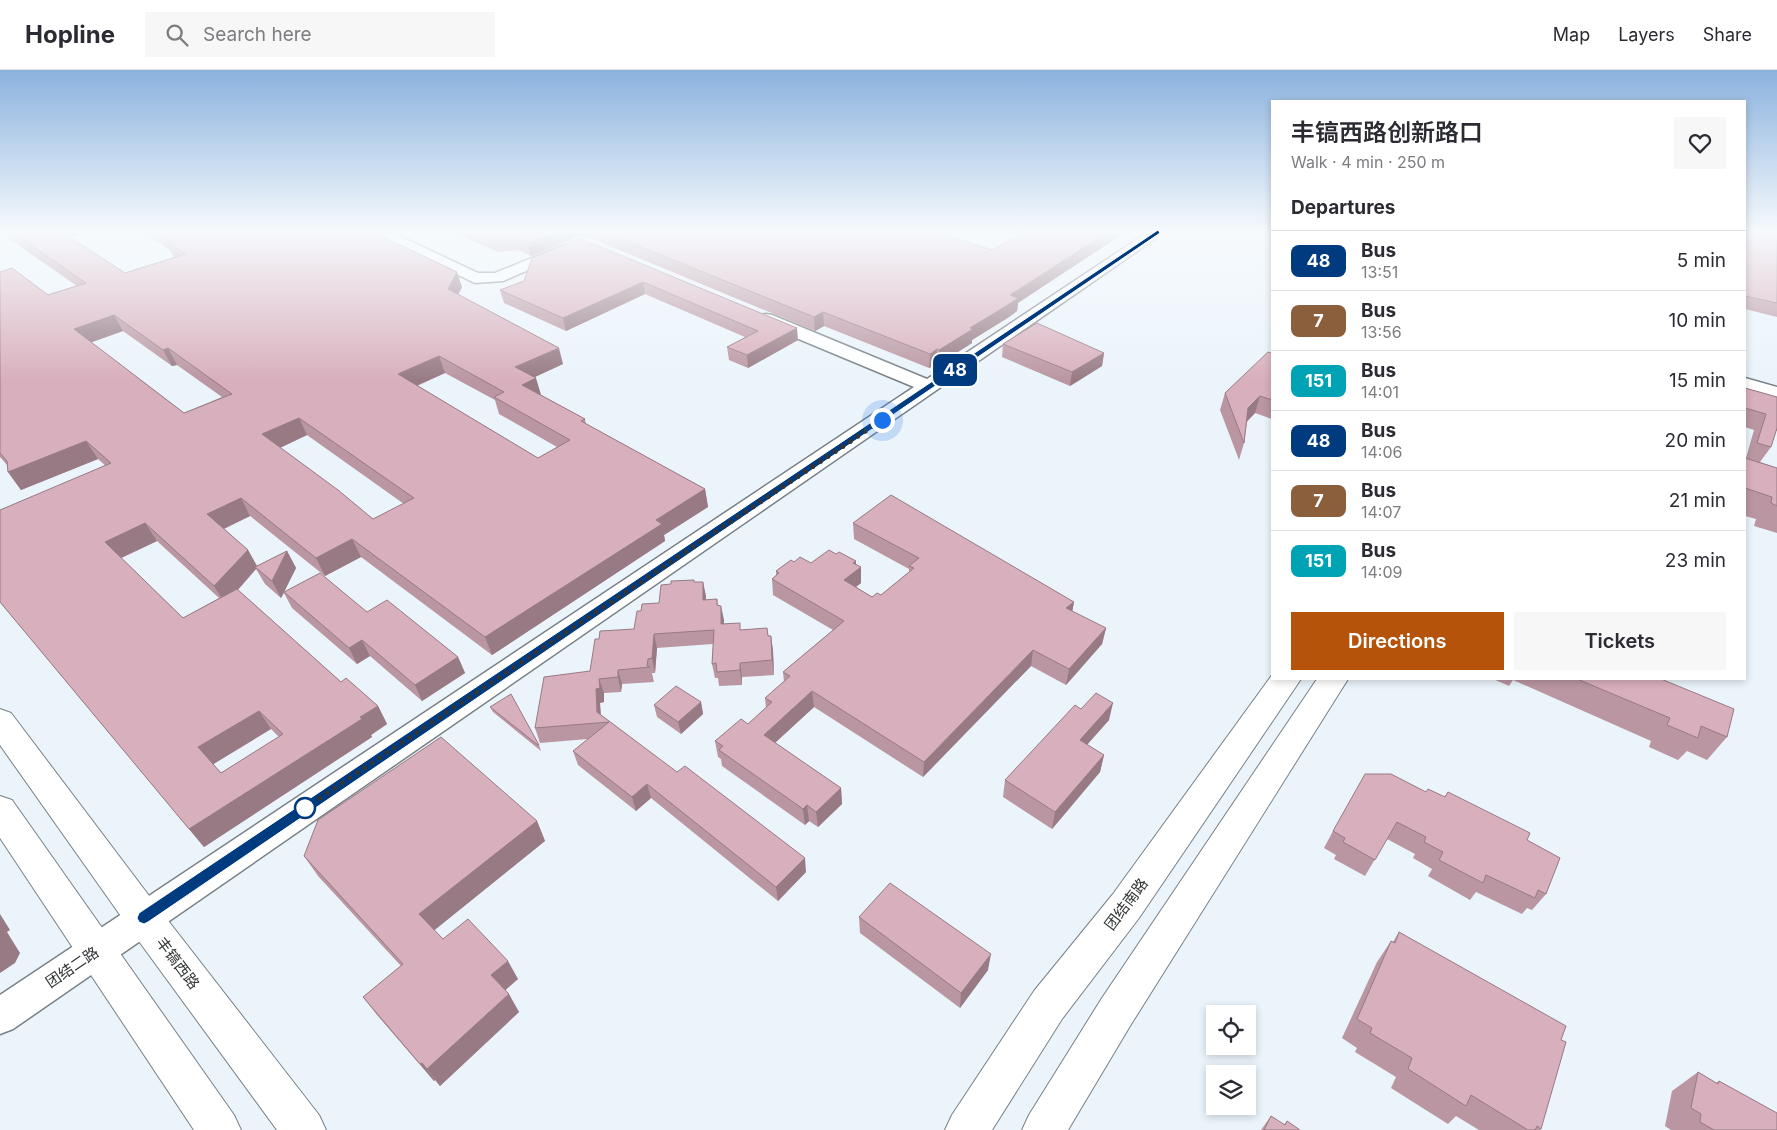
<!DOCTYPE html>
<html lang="en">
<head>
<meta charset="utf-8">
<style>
	body { margin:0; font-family:Inter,"Noto Sans SC",sans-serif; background:#f7f7f7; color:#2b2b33; height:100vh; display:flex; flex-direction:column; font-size:19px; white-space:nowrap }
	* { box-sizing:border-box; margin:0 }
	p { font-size:16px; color:#7c7c81 }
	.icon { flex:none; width:28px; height:28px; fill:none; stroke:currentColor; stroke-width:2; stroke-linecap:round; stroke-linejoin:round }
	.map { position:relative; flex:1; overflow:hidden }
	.drawer { position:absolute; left:1271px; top:30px; width:475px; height:580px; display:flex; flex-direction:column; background:#fff; border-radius:0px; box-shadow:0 2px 8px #0003 }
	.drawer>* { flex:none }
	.badge { padding:0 10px; border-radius:8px; font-size:18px; line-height:32px }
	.buttons { position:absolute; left:1206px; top:935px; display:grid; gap:10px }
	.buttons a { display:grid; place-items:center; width:50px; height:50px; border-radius:0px; background:#fff; box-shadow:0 2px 8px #0003; font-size:25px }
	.you { position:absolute; width:25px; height:25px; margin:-12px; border:4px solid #fff; border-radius:50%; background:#1a73e8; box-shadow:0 0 0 8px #1a73e833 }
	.map>.badge { position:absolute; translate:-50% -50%; box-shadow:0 0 0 2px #fff }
	h2 { padding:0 20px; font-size:19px; line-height:45px }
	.round { display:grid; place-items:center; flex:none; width:52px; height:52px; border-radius:0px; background:#f7f7f7 }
	.head { display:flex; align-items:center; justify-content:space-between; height:85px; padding:0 20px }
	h1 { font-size:24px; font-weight:600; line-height:38px }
	.cta { display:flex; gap:10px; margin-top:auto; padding:10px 20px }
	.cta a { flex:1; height:58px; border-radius:0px; background:#b45309; color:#fff; font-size:20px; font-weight:600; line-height:58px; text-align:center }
	.cta a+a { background:#f7f7f7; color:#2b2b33 }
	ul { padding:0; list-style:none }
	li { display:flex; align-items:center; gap:15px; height:60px; padding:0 20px; border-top:1px solid #e1e1e2 }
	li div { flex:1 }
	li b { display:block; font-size:19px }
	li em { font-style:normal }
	li .badge { min-width:55px; font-weight:700; text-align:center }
	header { display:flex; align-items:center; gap:30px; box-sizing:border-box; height:70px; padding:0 25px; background:#fff; border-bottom:1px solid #e1e1e2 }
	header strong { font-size:24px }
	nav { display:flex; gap:28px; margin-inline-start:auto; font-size:18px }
	.search { width:350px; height:45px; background:#f7f7f7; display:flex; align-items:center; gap:12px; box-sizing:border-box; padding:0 18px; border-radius:0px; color:#7c7c81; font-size:19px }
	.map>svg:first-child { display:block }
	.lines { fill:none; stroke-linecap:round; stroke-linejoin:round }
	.minor-casing { stroke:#788086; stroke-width:3 }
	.major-casing { stroke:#788086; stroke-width:2 }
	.minor { fill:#fff; fill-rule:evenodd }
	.major { fill:#fff; fill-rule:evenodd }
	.wall { fill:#ba96a2; fill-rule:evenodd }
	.shaded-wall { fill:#977a84 }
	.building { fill:#d8afbc; stroke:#977a84; fill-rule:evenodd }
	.line { fill:#003b80; stroke:#fff }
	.walk { stroke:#323537; stroke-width:5; stroke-dasharray:0 9 }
	.stop-dot { fill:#fff; stroke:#003b80; stroke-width:2.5 }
	.labels { text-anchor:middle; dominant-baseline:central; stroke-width:4.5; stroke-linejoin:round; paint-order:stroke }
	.near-street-label { font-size:15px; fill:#323537; stroke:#fff }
</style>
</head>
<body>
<header>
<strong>Hopline</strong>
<div class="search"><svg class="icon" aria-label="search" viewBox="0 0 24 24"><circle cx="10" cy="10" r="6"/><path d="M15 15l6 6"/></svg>Search here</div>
<nav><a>Map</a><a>Layers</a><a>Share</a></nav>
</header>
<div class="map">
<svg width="1777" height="1060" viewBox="0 0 1777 1060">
	<rect width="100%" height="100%" fill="#ebf4fb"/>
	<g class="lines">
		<defs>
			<g id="minor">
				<polygon points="372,162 391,162 478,203 495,203 561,176 566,178 569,181 566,184 503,211 475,213 374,165"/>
				<polygon points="1148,162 1165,162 13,959 0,964 0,925 914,317 760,253 757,249 760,245 766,244 772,245 927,309"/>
				<polygon points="1745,308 1777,317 1777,329 1745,320"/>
			</g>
			<g id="major">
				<polygon points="1272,605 1272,609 1301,609 1139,848 1062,949 992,1060 945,1060 952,1045 1034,921 1113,824"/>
				<polygon points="1317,609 1348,609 1130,956 1068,1060 1022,1060 1029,1045 1102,928"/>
				<polygon points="0,639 11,643 156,835 319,1045 326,1060 277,1060 130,859 0,675"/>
				<polygon points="0,726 12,730 234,1045 241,1060 194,1060 0,768"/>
			</g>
		</defs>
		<use href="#minor" class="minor-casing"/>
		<use href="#major" class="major-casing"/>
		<use href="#minor" class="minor"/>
		<use href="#major" class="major"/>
	</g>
	<g class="wall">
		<path d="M5 162H86L70 167 125 203 174 187 170 180 142 162H373L462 217 458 225 563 294 534 307 541 325 585 349 586 354 705 419 708 437 664 465 665 471 492 585 361 487 325 506 250 446 224 459 248 480 257 496 287 481 296 498 284 522 367 542 458 587 465 603 422 631 370 586 357 594 292 538 284 523 281 528 265 514 256 499 238 520 341 612 378 636 387 654 371 665 372 667 204 777 0 532 106 396 98 389 21 420 8 402 7 395 0 387V202L48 225 77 216 8 168ZM123 261 172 296 177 295 222 327 184 343 91 272ZM445 303 495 330 499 344 557 377 538 388 417 316ZM307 365 404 434 373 449 280 378ZM157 471 219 528 183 548 121 488ZM271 659 279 667 221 703 213 694Z"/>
		<polygon points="452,162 952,162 952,167 1018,233 1017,241 1009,247 972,270 972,273 939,294 937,294 929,298 824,256 815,261 588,167 576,167 531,186 519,180 498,182"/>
		<polygon points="1745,162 1777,162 1777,247 1745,239"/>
		<polygon points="579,168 798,270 748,298 729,290 727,277 745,267 645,224 566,261 504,233 500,220 524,211"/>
		<polygon points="1003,274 1104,283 1102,296 1070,316 1002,287"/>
		<polygon points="1272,283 1272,349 1255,343 1247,352 1244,373 1239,390 1220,340 1225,323"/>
		<polygon points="1745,318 1777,327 1777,361 1776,361 1771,377 1760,392 1777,398 1777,463 1754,456 1756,449 1745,446 1745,388 1746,388 1754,360 1745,357"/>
		<polygon points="853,453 1074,532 1072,542 1106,558 1102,574 1066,615 1031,596 923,707 814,637 775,673 841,718 842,734 818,757 809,751 805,755 722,696 721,689 718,687 715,671 748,654 766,638 765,628 784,612 783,602 833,560 773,525 772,509 776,505 776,501 794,492 811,493 856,494 861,513 856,517 872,527 881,525 909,502 909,499 854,469"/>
		<polygon points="694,512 703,512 706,530 717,529 718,535 724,550 724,554 741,560 771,566 773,581 774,605 742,607 742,615 719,616 718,608 715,608 712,594 713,574 657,578 655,603 652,603 654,612 622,614 621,622 604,623 604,632 600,633 601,645 806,802 778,831 651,728 636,741 578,695 573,681 588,669 540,673 535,658 590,601 599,569 634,559 641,541 659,533"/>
		<polygon points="1493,609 1661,609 1727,667 1707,690 1687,681 1678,690 1649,677 1651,671 1513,610 1509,616"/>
		<polygon points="701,632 703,644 681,664 657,647 654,635"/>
		<polygon points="490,637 539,675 541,681 493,642"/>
		<polygon points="1081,639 1109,650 1087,675 1104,685 1100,702 1052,759 1003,727 1005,710"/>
		<polygon points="1426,722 1444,727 1448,722 1527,770 1546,824 1532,840 1527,838 1522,844 1476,822 1470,830 1428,806 1432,799 1413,788 1415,784 1387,769 1365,806 1334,789 1336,785 1324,778 1333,761"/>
		<polygon points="537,751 545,771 434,860 443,869 518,909 505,920 519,942 440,1016 435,1010 434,1011 377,945 363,927 401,896 318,806 304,786"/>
		<polygon points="859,847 988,900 960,938 860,863"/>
		<polygon points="1399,862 1561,970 1541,1059 1540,1060 1479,1060 1456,1046 1448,1054 1391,1018 1396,1007 1355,982 1357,978 1342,968 1377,892 1391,871 1393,872"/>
		<polygon points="1698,1002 1716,1013 1719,1011 1777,1060 1671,1060 1665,1056 1672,1021"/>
		<polygon points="1271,1046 1284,1055 1287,1051 1300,1060 1261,1060"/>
	</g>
	<g class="shaded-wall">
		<polygon points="55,162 86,162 60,170"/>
		<polygon points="555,162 575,162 576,167 531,186 528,173"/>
		<polygon points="942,162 952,162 952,169 940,163"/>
		<polygon points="1108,162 1126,162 1018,233 1017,241 1009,247 972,270 972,273 939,294 939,280 970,258 1010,225"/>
		<polygon points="457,202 462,217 453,235 448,219"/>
		<polygon points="643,212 645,224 566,261 563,248"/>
		<polygon points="823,242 824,256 815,261 814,247"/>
		<polygon points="114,245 123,261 84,275 74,259"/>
		<polygon points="797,258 798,270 748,298 747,285"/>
		<polygon points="168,278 177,295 172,296 163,280"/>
		<polygon points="559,278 563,294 520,314 515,297"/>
		<polygon points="937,279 937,294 929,298 930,284"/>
		<polygon points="1104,283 1102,296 1070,316 1072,302"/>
		<polygon points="439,286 445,303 404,321 398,304"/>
		<polygon points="536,308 541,325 522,315"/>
		<polygon points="1260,326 1255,343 1243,355 1248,338"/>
		<polygon points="299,348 307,365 271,382 262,364"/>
		<polygon points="86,371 98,389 21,420 8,402"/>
		<polygon points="705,419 708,437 664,465 665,471 492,585 485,567 656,450"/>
		<polygon points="241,428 250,446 217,462 207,444"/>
		<polygon points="145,453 157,471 117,490 105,472"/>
		<polygon points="352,469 361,487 325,506 316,488"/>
		<polygon points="248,480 258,498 255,497 256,499 225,534 214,516"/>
		<polygon points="287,481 296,498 281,528 272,511"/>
		<polygon points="856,491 856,500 861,497 861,513 844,526 844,510 853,493"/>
		<polygon points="703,512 706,526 706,544 703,530"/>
		<polygon points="1074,532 1071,548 1066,538"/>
		<polygon points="721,536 724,550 724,569 721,554"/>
		<polygon points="1106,558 1102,574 1066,615 1069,599"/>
		<polygon points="654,564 657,578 655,603 652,588"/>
		<polygon points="771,566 773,581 774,605 772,590"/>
		<polygon points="362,570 370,586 357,594 349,578"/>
		<polygon points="1033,580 1031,596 923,707 924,692"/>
		<polygon points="458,587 465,603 422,631 415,615"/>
		<polygon points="740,593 742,607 742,615 740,600"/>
		<polygon points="618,600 622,614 621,622 618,607"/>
		<polygon points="599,609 604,623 604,632 600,633 601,653 597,642 596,619"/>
		<polygon points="812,621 814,637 766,681 764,665"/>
		<polygon points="701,632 703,644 681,664 678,652"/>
		<polygon points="1113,633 1109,650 1076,687 1080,670"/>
		<polygon points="378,636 387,654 371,665 372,667 204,777 189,759"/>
		<polygon points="259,641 271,659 212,695 198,677"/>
		<polygon points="1104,685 1100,702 1052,759 1055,742"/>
		<polygon points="647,714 651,728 636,741 632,727"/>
		<polygon points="841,718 842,734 818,757 816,742"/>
		<polygon points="807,735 809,751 805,755 803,739"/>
		<polygon points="537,751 545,771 431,863 419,844"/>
		<polygon points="805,788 806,802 778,831 776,817"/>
		<polygon points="0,844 10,860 7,862 20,883 15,893 0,903"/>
		<polygon points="991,884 988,900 960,938 961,923"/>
		<polygon points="508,891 518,909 501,924 491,905"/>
		<polygon points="509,924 519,942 440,1016 427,999"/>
		<polygon points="422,993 435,1010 434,1011 420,994"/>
	</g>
	<g class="building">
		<path d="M12 162H62L125 203 186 184 166 172 172 170 158 162H373L457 202 448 219 559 278 515 297 536 308 522 315 585 349 581 351 705 419 656 450 662 454 485 567 352 469 316 488 241 428 207 444 248 480 214 516 145 453 105 472 183 548 237 519 341 612 346 608 378 636 360 647 362 649 189 759 0 532V440L111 393 86 371 8 402 7 391 0 383V202L12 198 48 225 86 213ZM114 245 163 280 168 278 232 324 184 343 74 259ZM439 286 504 322 494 327 570 370 538 388 398 304ZM299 348 414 428 373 449 338 420 262 364ZM259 641 283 664 221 703 198 677Z"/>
		<polygon points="479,162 555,162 528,173 516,168 495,169"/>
		<polygon points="604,162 942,162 940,163 992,180 1023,162 1108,162 1010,225 1018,228 1011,233 970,258 973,259 939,280 937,279 930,284 823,242 814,247"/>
		<polygon points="1745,162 1777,162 1777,233 1745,226"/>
		<polygon points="579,168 797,258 747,285 727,277 758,261 643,212 563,248 500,220 524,211 532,188"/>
		<polygon points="1037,253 1104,283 1072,302 1003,274"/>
		<polygon points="1268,282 1272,283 1272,330 1260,326 1248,338 1244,373 1225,323"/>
		<polygon points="1745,318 1777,327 1777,358 1771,377 1757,373 1766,344 1745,338"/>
		<polygon points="1745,388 1777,398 1777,436 1771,433 1772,427 1745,418"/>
		<polygon points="891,425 1074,532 1066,538 1106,558 1069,599 1033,580 924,692 812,621 764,665 841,718 816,742 807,735 803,739 719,680 723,676 715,671 741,649 748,654 772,632 765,628 790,606 783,602 844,551 772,509 779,503 776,501 791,490 794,492 800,487 811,493 829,480 836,484 839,482 856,491 853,493 861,497 844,510 872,527 877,523 881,525 914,498 909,496 919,488 853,453"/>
		<polygon points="287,481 272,511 255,497"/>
		<polygon points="320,503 367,542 387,530 458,587 415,615 362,570 349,578 284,522"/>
		<polygon points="694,510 694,512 703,512 703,530 717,529 717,535 721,536 721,554 740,553 740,560 767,558 768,566 771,566 772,590 740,593 740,600 717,602 716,593 712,594 714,560 654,564 652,588 648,589 647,596 650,597 618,600 618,607 599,609 600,618 596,619 597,642 677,702 685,696 805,788 776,817 647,714 632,727 573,681 609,652 535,658 544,607 590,601 595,569 599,569 600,561 634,559 637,541 641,541 642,534 659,533 661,515 671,514 671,511"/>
		<polygon points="1577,609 1661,609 1734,639 1727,667 1701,656 1698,668 1667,655 1670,648"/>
		<polygon points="676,616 701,632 678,652 654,635"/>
		<polygon points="1096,623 1113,633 1080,670 1104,685 1055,742 1005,710 1075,635 1081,639"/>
		<polygon points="511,624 539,675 538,675 490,637"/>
		<polygon points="441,667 537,751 419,844 443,869 468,849 508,891 491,905 509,924 427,999 422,993 420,994 363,927 403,894 304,786 318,750"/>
		<polygon points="1365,704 1391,704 1426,722 1428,719 1445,727 1448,722 1530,763 1527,770 1560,788 1546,824 1538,820 1535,828 1486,805 1483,813 1439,790 1443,782 1424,772 1426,767 1397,752 1375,790 1343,772 1345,768 1333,761"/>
		<polygon points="890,813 991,884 961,923 859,847"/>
		<polygon points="1399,862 1566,956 1561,970 1566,972 1541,1059 1537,1056 1535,1060 1528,1060 1471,1025 1466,1036 1408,999 1412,988 1370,963 1372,958 1357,949 1391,871 1395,873"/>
		<polygon points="1698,1002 1718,1014 1719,1011 1777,1043 1777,1060 1714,1060 1700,1052 1701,1044 1691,1038"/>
		<polygon points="1271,1046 1285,1055 1287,1051 1300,1060 1264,1060"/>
	</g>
	<linearGradient id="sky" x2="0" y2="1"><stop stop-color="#8bb2de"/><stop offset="0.52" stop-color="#f6fafd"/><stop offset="1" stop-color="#f6fafd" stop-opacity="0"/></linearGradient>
	<rect width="1777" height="311" fill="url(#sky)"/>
	<polygon class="line" points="1158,160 1160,163 148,852 144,854 139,852 137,848 139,843"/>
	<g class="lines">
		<polyline class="walk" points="305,738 882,350"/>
	</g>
	<circle class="stop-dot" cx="305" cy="738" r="10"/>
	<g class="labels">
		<g class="near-street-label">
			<text transform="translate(1126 834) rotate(-53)">团结南路</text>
			<text transform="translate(178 893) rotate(53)">丰镐西路</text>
			<text transform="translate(72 897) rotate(-34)">团结二路</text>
		</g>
	</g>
</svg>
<div class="buttons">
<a><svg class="icon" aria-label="locate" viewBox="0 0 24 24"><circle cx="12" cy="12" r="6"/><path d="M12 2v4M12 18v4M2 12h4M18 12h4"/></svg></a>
<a><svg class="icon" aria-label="layers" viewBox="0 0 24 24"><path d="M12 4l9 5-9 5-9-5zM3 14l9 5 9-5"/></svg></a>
</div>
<div class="you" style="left:882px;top:350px"></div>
<b class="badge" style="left:955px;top:300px;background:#003b80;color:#fff">48</b>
<section class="drawer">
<div class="head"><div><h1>丰镐西路创新路口</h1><p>Walk · 4 min · 250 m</p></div><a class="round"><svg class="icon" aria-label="heart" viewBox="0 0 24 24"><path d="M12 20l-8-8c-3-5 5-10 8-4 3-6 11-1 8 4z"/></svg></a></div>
<h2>Departures</h2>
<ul>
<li><span class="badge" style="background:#003b80;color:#fff">48</span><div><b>Bus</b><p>13:51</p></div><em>5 min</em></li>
<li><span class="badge" style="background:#8b5e3c;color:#fff">7</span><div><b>Bus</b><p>13:56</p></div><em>10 min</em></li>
<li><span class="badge" style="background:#00a3b4;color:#fff">151</span><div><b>Bus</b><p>14:01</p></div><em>15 min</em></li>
<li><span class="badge" style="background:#003b80;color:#fff">48</span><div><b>Bus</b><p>14:06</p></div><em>20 min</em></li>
<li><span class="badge" style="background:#8b5e3c;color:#fff">7</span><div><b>Bus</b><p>14:07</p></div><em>21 min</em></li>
<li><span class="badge" style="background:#00a3b4;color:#fff">151</span><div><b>Bus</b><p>14:09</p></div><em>23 min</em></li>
</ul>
<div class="cta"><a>Directions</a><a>Tickets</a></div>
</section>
</div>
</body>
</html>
